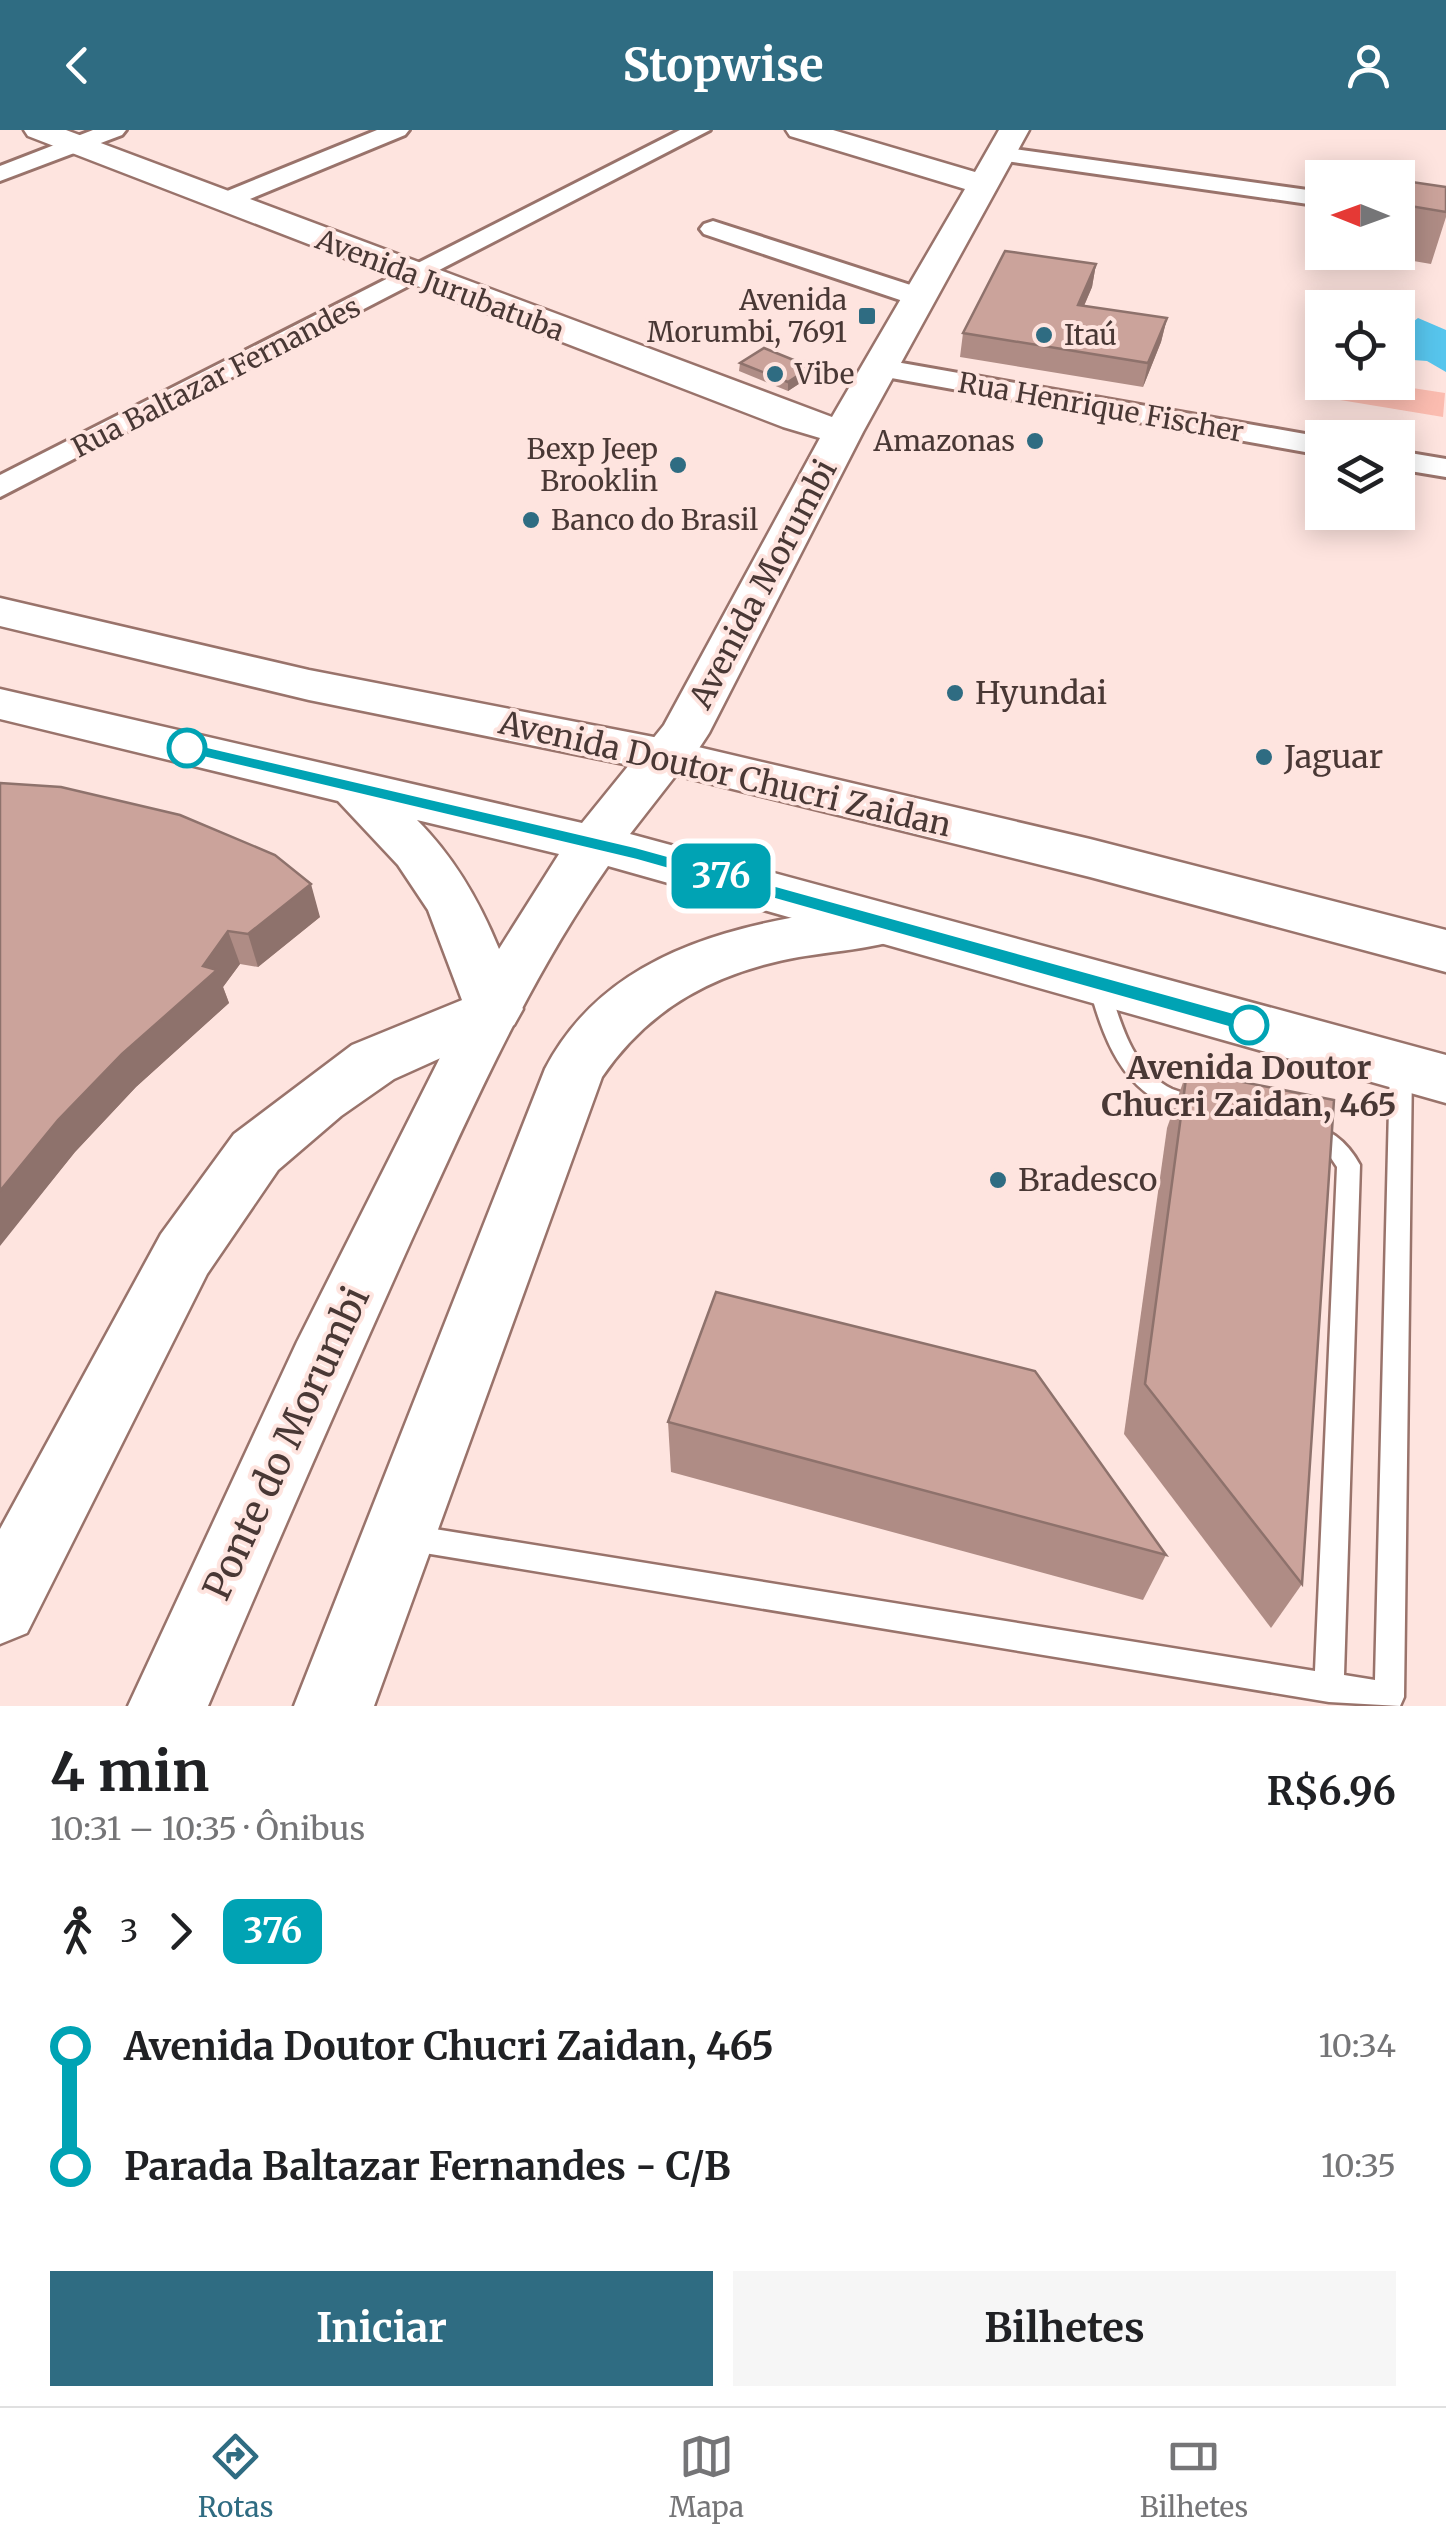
<!DOCTYPE html>
<html lang="pt">
<head>
<meta charset="utf-8">
<style>
	body { margin:0; font-family:Merriweather,serif; background:#f6f6f6; color:#202124; height:100vh; display:flex; flex-direction:column; font-size:38px; white-space:nowrap }
	* { box-sizing:border-box; margin:0 }
	p { font-size:32px; color:#757577 }
	.icon { flex:none; width:55px; height:55px; fill:none; stroke:currentColor; stroke-width:2; stroke-linecap:round; stroke-linejoin:round }
	.map { position:relative; height:1576px; overflow:hidden }
	.details { display:flex; flex-direction:column; background:#fff; flex:1 }
	.details>* { flex:none }
	.badge { padding:0 20px; border-radius:15px; font-size:35px; line-height:65px }
	.needle { width:65px; rotate:271deg }
	.fabs { position:absolute; left:1305px; top:30px; display:grid; gap:20px }
	.fabs a { display:grid; place-items:center; width:110px; height:110px; border-radius:0px; background:#fff; box-shadow:0 5px 25px #0003; font-size:50px }
	.map>.badge { position:absolute; translate:-50% -50%; box-shadow:0 0 0 5px #fff }
	.legs { display:flex; align-items:center; gap:15px; height:110px; padding:0 50px; font-size:32px }
	.legs p { margin-inline-start:auto }
	.headline { display:flex; align-items:center; justify-content:space-between; height:170px; padding:0 50px }
	h1 { font-size:55px; font-weight:700; line-height:75px }
	.cta { display:flex; gap:20px; margin-top:auto; padding:20px 50px }
	.cta a { flex:1; height:115px; border-radius:0px; background:#2f6c82; color:#fff; font-size:40px; font-weight:700; line-height:115px; text-align:center }
	.cta a+a { background:#f6f6f6; color:#202124 }
	ul { padding:0 50px; list-style:none }
	li { display:flex; align-items:center; gap:35px; height:120px; font-size:38px }
	li i { display:grid; place-items:center; width:15px; height:100%; margin:0 12px; background:currentColor }
	li i::after { content:''; width:25px; height:25px; margin:-12px; border:8px solid; border-radius:50%; background:#fff }
	li p { margin-inline-start:auto }
	li:first-child i { background:linear-gradient(#0000 50%,currentColor 0) }
	li:last-child i { background:linear-gradient(currentColor 50%,#0000 0) }
	header { display:flex; justify-content:space-between; align-items:center; height:130px; padding:0 50px; background:#2f6c82; color:#fff; font-size:45px; font-weight:700 }
	.menu { display:flex; justify-content:space-around; align-items:center; height:140px; border-top:2px solid #e0e0e0; background:#fff; font-size:28px; color:#757577 }
	.menu a { display:grid; justify-items:center; gap:5px }
	.menu .active { color:#2f6c82 }
	.map>svg:first-child { display:block }
	.green { fill:#fbbcb0 }
	.water { fill:#57c5ed }
	.lines { fill:none; stroke-linecap:round; stroke-linejoin:round }
	.lane-casing { stroke:#99736b; stroke-width:5 }
	.street-casing { stroke:#99736b; stroke-width:6 }
	.secondary-casing { stroke:#99736b; stroke-width:5 }
	.primary-casing { stroke:#99736b; stroke-width:5 }
	.highway-casing { stroke:#99736b; stroke-width:5 }
	.lane { fill:#fff; fill-rule:evenodd }
	.street { fill:#fff; fill-rule:evenodd }
	.secondary { fill:#fff; fill-rule:evenodd }
	.primary { fill:#fff; fill-rule:evenodd }
	.highway { fill:#fff; fill-rule:evenodd }
	.wall { fill:#af8c85 }
	.shaded-wall { fill:#8e726c }
	.building { fill:#cba39b; stroke:#8e726c; stroke-width:2.5 }
	.line-1 { fill:#00a3b4; stroke:#fff; stroke-width:2.5 }
	.poi-dot { fill:#2f6c82; stroke:#fee4df; stroke-width:4 }
	.stop-1-dot { fill:#fff; stroke:#00a3b4; stroke-width:5 }
	.labels { text-anchor:middle; dominant-baseline:central; stroke-width:8; stroke-linejoin:round; paint-order:stroke }
	.far-street-label { font-size:28px; fill:#493835; stroke:#fee4df }
	.far-poi-label { font-size:28px; fill:#493835; stroke:#fee4df; text-anchor:end }
	.street-label { font-size:32px; fill:#493835; stroke:#fee4df }
	.poi-label { font-size:32px; fill:#493835; stroke:#fee4df; text-anchor:start }
	.stop-label { font-size:32px; font-weight:bold; fill:#493835; stroke:#fee4df }
	.near-street-label { font-size:38px; fill:#493835; stroke:#fee4df }
</style>
</head>
<body>
<header><svg class="icon" aria-label="back" viewBox="0 0 24 24"><path d="M15 5l-7 7 7 7"/></svg>Stopwise<svg class="icon" aria-label="person" viewBox="0 0 24 24"><circle cx="12" cy="8" r="4"/><path d="M4 21q1-7 8-7t8 7"/></svg></header>
<div class="map">
<svg width="1446" height="1576" viewBox="0 0 1446 1576">
	<rect width="100%" height="100%" fill="#fee4df"/>
	<polygon class="green" points="1326,252 1380,253 1445,263 1443,287 1322,267"/>
	<polygon class="water" points="1418,188 1446,200 1446,242 1427,231 1413,230 1409,220 1398,216 1398,192 1409,195"/>
	<g class="lines">
		<defs>
			<g id="lane">
				<path d="M1098 845 1105 847 1108 853C1120 891 1132 940 1172 959 1184 964 1197 966 1210 971L1213 977 1210 983C1199 987 1190 983 1180 980 1121 962 1103 907 1088 853L1091 847Z"/>
				<path d="M1401 928 1409 931 1412 937 1404 1567 1400 1576 1329 1572 400 1419 396 1409 400 1399 410 1395 1315 1541 1337 1037 1327 1022 1299 1012 1296 1005 1299 998C1325 990 1349 1014 1360 1035L1344 1545 1375 1550 1390 937 1393 931Z"/>
			</g>
			<g id="street">
				<polygon points="93,0 126,0 122,5 0,51 0,36"/>
				<polygon points="377,0 409,0 405,5 233,76 224,78 212,71 215,66"/>
				<polygon points="680,0 710,0 0,367 0,345"/>
				<polygon points="1000,17 1322,62 1322,76 992,29 988,24 992,19"/>
				<polygon points="713,91 929,161 933,167 929,173 909,173 704,104 700,99 704,94"/>
				<polygon points="879,229 1322,307 1325,308 1322,325 869,244 865,238 869,232"/>
				<polygon points="1398,321 1446,329 1446,347 1398,339"/>
			</g>
			<path id="secondary" d="M24 0H66L832 287 965 59 790 6 786 0H833L975 42 999 0H1029L863 302 709 603C691 631 681 647 646 638L639 626 664 595 820 308 783 297 28 6Z"/>
			<path id="primary" d="M0 468 309 540 664 609 1090 709 1446 800V842L1090 747 676 645 630 704 1446 925V973L608 736C527 852 470 982 411 1111 342 1265 274 1420 208 1576H128L297 1212 465 878 428 780 398 735 338 671 0 589V559L582 693 629 635 309 570 0 496ZM417 690 559 724 499 819C479 770 454 727 417 690Z"/>
			<g id="highway">
				<path d="M885 774 905 780 913 794 905 808C870 819 834 821 799 827 716 842 650 877 602 947L374 1576H294L545 939C611 812 756 790 885 774Z"/>
				<polygon points="494,857 514,863 523,879 514,895 394,949 341,986 278,1040 207,1144 27,1503 0,1514 0,1399 161,1104 234,1004 352,915"/>
			</g>
		</defs>
		<use href="#lane" class="lane-casing"/>
		<use href="#street" class="street-casing"/>
		<use href="#secondary" class="secondary-casing"/>
		<use href="#primary" class="primary-casing"/>
		<use href="#highway" class="highway-casing"/>
		<use href="#lane" class="lane"/>
		<use href="#street" class="street"/>
		<use href="#secondary" class="secondary"/>
		<use href="#primary" class="primary"/>
		<use href="#highway" class="highway"/>
	</g>
	<g class="wall">
		<polygon points="1398,50 1446,57 1446,87 1431,134 1361,122 1398,122"/>
		<polygon points="1096,134 1092,157 1084,176 1167,188 1161,212 1143,257 960,227 963,203"/>
		<polygon points="740,233 811,237 811,246 788,261 739,241"/>
		<polygon points="0,653 320,787 258,837 240,834 223,857 229,873 136,957 75,1022 6,1107"/>
		<polygon points="1187,941 1302,1454 1271,1498 1124,1304 1167,998"/>
		<polygon points="668,1292 1166,1425 1143,1470 671,1342"/>
	</g>
	<g class="shaded-wall">
		<polygon points="1096,134 1092,157 1074,199 1078,175"/>
		<polygon points="1167,188 1161,212 1143,257 1148,233"/>
		<polygon points="811,237 811,246 788,261 788,252"/>
		<polygon points="311,754 320,787 258,837 248,804"/>
		<polygon points="228,801 240,834 223,857 229,873 136,957 75,1022 0,1116 0,1061 58,990 203,836"/>
	</g>
	<g class="building">
		<polygon points="1342,42 1381,48 1340,48"/>
		<polygon points="1398,50 1446,57 1446,82 1398,74"/>
		<polygon points="1005,121 1096,134 1078,175 1167,188 1148,233 963,203"/>
		<polygon points="764,218 811,237 788,252 740,233"/>
		<polygon points="0,653 61,657 180,685 275,725 311,754 248,804 228,801 203,836 217,840 122,924 58,990 0,1061"/>
		<polygon points="1187,941 1334,970 1302,1454 1145,1254"/>
		<polygon points="716,1162 1035,1241 1166,1425 668,1292"/>
	</g>
	<polygon class="line-1" points="187,612 636,717 1249,887 1260,895 1249,903 636,730 181,622 178,618"/>
	<g class="poi-dot">
		<rect x="857" y="176" width="20" height="20" rx="5"/>
		<circle cx="1044" cy="205" r="10"/>
		<circle cx="775" cy="244" r="10"/>
		<circle cx="1035" cy="311" r="10"/>
		<circle cx="678" cy="335" r="10"/>
		<circle cx="531" cy="390" r="10"/>
		<circle cx="955" cy="563" r="10"/>
		<circle cx="1264" cy="627" r="10"/>
		<circle cx="998" cy="1050" r="10"/>
	</g>
	<g class="stop-1-dot">
		<circle cx="187" cy="618" r="18"/>
		<circle cx="1249" cy="895" r="18"/>
	</g>
	<g class="labels">
		<g class="far-street-label">
			<text transform="translate(440 155) rotate(21)">Avenida Jurubatuba</text>
			<text transform="translate(216 247) rotate(-27)">Rua Baltazar Fernandes</text>
			<text transform="translate(1101 277) rotate(10)">Rua Henrique Fischer</text>
		</g>
		<g class="far-poi-label">
			<text x="847" y="170">Avenida<tspan x="847" dy="32">Morumbi, 7691</tspan></text>
			<text x="1064" y="205" text-anchor="start">Itaú</text>
			<text x="795" y="244" text-anchor="start">Vibe</text>
			<text x="1015" y="311">Amazonas</text>
			<text x="658" y="319">Bexp Jeep<tspan x="658" dy="32">Brooklin</tspan></text>
			<text x="551" y="390" text-anchor="start">Banco do Brasil</text>
		</g>
		<g class="street-label">
			<text transform="translate(763 454) rotate(-62)">Avenida Morumbi</text>
			<text transform="translate(725 644) rotate(13)">Avenida Doutor Chucri Zaidan</text>
		</g>
		<g class="poi-label">
			<text x="975" y="563">Hyundai</text>
			<text x="1284" y="627">Jaguar</text>
			<text x="1018" y="1050">Bradesco</text>
		</g>
		<g class="stop-label">
			<text x="1249" y="938">Avenida Doutor<tspan x="1249" dy="37">Chucri Zaidan, 465</tspan></text>
		</g>
		<g class="near-street-label">
			<text transform="translate(286 1313) rotate(-65)">Ponte do Morumbi</text>
		</g>
	</g>
</svg>
<div class="fabs">
<a><svg class="needle" viewBox="-14 -14 28 28"><path d="M0-13l5 13h-10z" fill="#e53935"/><path d="M0 13l5-13h-10z" fill="#757577"/></svg></a>
<a><svg class="icon" aria-label="locate" viewBox="0 0 24 24"><circle cx="12" cy="12" r="6"/><path d="M12 2v4M12 18v4M2 12h4M18 12h4"/></svg></a>
<a><svg class="icon" aria-label="layers" viewBox="0 0 24 24"><path d="M12 4l9 5-9 5-9-5zM3 14l9 5 9-5"/></svg></a>
</div>
<b class="badge" style="left:721px;top:746px;background:#00a3b4;color:#fff">376</b>
</div>
<section class="details">
<div class="headline"><div><h1>4 min</h1><p>10:31 – 10:35 · Ônibus</p></div><b>R$6.96</b></div>
<div class="legs"><svg class="icon" aria-label="walk" viewBox="0 0 24 24"><circle cx="13" cy="4" r="2"/><path d="M13 8l-2 6 4 7M11 14l-3 7M7 12l3-4h3l4 4"/></svg>3<svg class="icon" aria-label="forward" viewBox="0 0 24 24"><path d="M9 5l7 7-7 7"/></svg><b class="badge" style="background:#00a3b4;color:#fff">376</b></div>
<ul>
<li><i style="color:#00a3b4"></i><b>Avenida Doutor Chucri Zaidan, 465</b><p>10:34</p></li>
<li><i style="color:#00a3b4"></i><b>Parada Baltazar Fernandes - C/B</b><p>10:35</p></li>
</ul>
<div class="cta"><a>Iniciar</a><a>Bilhetes</a></div>
</section>
<nav class="menu">
<a class="active"><svg class="icon" aria-label="directions" viewBox="0 0 24 24"><path d="M12 3l9 9-9 9-9-9zM9 14v-3h6M13 9l2 2-2 2"/></svg>Rotas</a>
<a><svg class="icon" aria-label="map" viewBox="0 0 24 24"><path d="M3 6l6-2 6 2 6-2v14l-6 2-6-2-6 2zM9 4v14M15 6v14"/></svg>Mapa</a>
<a><svg class="icon" aria-label="tickets" viewBox="0 0 24 24"><path d="M3 7h18v10H3zM15 7v10"/></svg>Bilhetes</a>
</nav>
</body>
</html>
